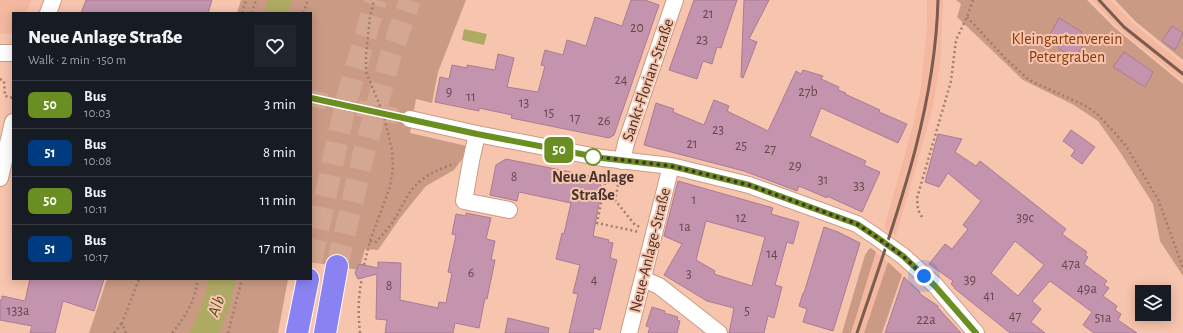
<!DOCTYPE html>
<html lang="en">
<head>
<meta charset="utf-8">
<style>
	body { margin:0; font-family:"Alegreya Sans",sans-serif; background:#20242c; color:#f1f3f6; height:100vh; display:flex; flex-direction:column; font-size:15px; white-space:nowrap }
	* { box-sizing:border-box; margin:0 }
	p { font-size:13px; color:#9ea1a6 }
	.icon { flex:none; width:22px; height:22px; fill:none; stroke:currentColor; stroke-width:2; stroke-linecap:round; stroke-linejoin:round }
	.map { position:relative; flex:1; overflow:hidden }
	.details { position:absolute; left:12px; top:12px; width:300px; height:268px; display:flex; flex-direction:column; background:#171b24; border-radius:0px; box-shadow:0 2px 10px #0003 }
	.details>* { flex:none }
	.badge { padding:0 8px; border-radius:6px; font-size:14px; line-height:26px }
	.controls { position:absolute; left:1135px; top:285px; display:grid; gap:8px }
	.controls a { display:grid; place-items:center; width:36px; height:36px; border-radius:0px; background:#171b24; box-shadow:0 2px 10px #0003; font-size:20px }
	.you { position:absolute; width:20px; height:20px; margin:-10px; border:3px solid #fff; border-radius:50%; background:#1a73e8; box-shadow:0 0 0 6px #1a73e833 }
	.map>.badge { position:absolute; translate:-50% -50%; box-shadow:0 0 0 2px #fff }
	.round { display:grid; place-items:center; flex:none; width:42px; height:42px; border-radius:0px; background:#20242c }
	.summary { display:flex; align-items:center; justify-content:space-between; height:68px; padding:0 16px }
	h1 { font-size:19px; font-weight:800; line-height:30px }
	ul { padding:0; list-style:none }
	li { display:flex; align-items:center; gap:12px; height:48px; padding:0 16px; border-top:1px solid #363941 }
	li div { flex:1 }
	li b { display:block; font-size:15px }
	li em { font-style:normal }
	li .badge { min-width:44px; font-weight:700; text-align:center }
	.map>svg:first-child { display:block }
	.built { fill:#f3b89f }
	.green { fill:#ca9a85 }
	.water { fill:#afaa63 }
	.building { fill:#c494af; stroke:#a97b94; fill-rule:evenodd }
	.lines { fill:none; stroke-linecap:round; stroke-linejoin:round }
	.minor-tunnel { stroke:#d4a793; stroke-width:16; stroke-dasharray:16 8; stroke-linecap:butt }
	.highway-tunnel { stroke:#d4a793; stroke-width:22; stroke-dasharray:22 11; stroke-linecap:butt }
	.minor-casing { stroke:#cc9b85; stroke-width:18 }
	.highway-casing { stroke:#fff; stroke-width:24 }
	.path { stroke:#a17d6d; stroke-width:2.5; stroke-dasharray:2 3; stroke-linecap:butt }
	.minor { stroke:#fff; stroke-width:16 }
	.highway { stroke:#8a82f3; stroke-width:22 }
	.rail { stroke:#7a5d50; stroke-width:3 }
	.line-casing { stroke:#fff; stroke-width:9 }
	.line { stroke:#6b8e23; stroke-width:6 }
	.walk { stroke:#463229; stroke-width:4; stroke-dasharray:0 7.2 }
	.stop-dot { fill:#fff; stroke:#6b8e23; stroke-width:2 }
	.labels { text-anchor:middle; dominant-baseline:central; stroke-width:4; stroke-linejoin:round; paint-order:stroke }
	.number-label { font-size:14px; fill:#664a4a }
	.park-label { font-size:16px; fill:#8a390c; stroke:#f7c4ad }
	.street-label { font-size:16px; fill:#463229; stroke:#f7c4ad }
	.stop-label { font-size:16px; font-weight:bold; fill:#463229; stroke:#f7c4ad }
	.water-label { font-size:17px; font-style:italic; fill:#524e18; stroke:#f7c4ad }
</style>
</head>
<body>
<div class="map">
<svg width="1183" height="333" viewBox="0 0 1183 333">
	<rect width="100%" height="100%" fill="#f7c4ad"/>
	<g class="built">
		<polygon points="0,0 31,0 26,13 13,13 13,33 0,34"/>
		<polygon points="927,0 943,0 941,57 933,107 896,236 884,228 914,122 921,87 927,26"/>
		<polygon points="1092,0 1110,0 1134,24 1183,64 1183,81 1116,26"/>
		<polygon points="876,252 888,262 864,333 851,333"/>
	</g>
	<g class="green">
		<polygon points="241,0 466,0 438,72 432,103 416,99 410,133 471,147 454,170 426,186 400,218 378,250 365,249 359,270 311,262 311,13 237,13"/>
		<polygon points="956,0 1087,0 1115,28 1183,84 1183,276 1160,241 1153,204 1120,152 1098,121 1074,105 1023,80 957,17 961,4"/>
		<polygon points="1115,0 1183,0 1183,60 1136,22"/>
		<polygon points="871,248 876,252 851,333 842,333 865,255 869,249"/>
		<polygon points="888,262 902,275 882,333 864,333"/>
		<polygon points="107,279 288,279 278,333 89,333"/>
	</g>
	<g class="water">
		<polygon points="268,0 293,0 288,13 264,13"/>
		<polygon points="464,29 487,34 484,45 462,40"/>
		<polygon points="209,279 236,279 228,311 219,333 189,333 202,304"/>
	</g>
	<g class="building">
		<polygon points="86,0 212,0 208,13 81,13"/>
		<polygon points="631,0 645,0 659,5 614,135 609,138 511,118 512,115 493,111 479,108 479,111 435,102 440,77 449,79 452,65 467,68 467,65 495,70 498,54 514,58 507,87 538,92 545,66 541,65 545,50 563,55 567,40 586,46 595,17 622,26"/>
		<polygon points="694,0 737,0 721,48 717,47 712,64 703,61 697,79 669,70"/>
		<polygon points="744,0 769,0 749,39 757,42 743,78 741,77"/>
		<polygon points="1059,18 1082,32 1076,41 1083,45 1075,58 1058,48 1061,43 1049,36"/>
		<polygon points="1172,26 1183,33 1175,50 1162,41"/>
		<polygon points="1124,52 1153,72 1145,87 1113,67"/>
		<polygon points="803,70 823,76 821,79 839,87 838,90 846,93 845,94 880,110 879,112 907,124 898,143 821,108 810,136 866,161 864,165 880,172 862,212 827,196 827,198 799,186 797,191 744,171 644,145 656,103 674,109 673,112 704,125 714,100 729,106 727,111 768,131 796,71 801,74"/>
		<polygon points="1071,130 1095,147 1082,164 1071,156 1075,150 1063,141"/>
		<path d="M938 134 962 139 955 152 976 166 980 161 1066 229 1062 234 1087 252 1085 255 1088 257 1084 264 1107 281 1104 285 1109 288 1103 296 1117 306 1115 310 1121 314 1118 320 1137 333H1094L1083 325 1092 312 1050 281 1032 301 1041 309 1031 322 1045 333H1010L954 288V287L951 284 953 281 929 264 945 244 952 249 968 229 963 225 981 201 948 173 939 187 925 182ZM1015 241 1044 265 1018 296 991 273Z"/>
		<polygon points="506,159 595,177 602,187 593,236 609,240 608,242 613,243 610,258 617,260 600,330 594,328 593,333 569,333 578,294 573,293 580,265 556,259 562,233 564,234 571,203 519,192 517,201 490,195 496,165"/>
		<path d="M678 181 773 208 771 214 799 222 793 244 787 242 775 285 782 287 774 318 768 316 764 333H729L734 308 707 301 664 275 682 244 664 236ZM706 221 765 237 752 286 714 274 715 271 696 260Z"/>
		<polygon points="466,213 491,218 486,239 495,241 491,260 495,260 487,299 485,298 479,328 455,323 453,333 385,333 387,320 376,319 377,274 358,279 355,273 359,264 378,268 378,262 401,263 400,300 438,308 439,302 446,303 452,273 448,272 456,235 452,234 456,214 466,216"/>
		<polygon points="824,227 838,232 860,243 833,331 803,322 807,309 799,306 803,293 804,293"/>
		<polygon points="904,277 920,292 920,294 938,306 938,308 961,333 885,333"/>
		<polygon points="30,279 104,279 94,311 63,301 55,333 30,333 32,326 0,320 0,300 2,300 2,296 25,301"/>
		<polygon points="652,307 665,311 664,313 678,317 677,320 680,321 677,333 648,333 650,327 646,326"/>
		<polygon points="508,318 549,328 548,333 505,333"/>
	</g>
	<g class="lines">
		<polyline class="minor-tunnel" points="311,98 410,119"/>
		<g class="highway-tunnel">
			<polyline points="311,261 347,98 376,0"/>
			<polyline points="337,266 363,157 391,54 410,0"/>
		</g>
		<defs>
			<g id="minor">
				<polyline points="48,13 53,0"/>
				<polyline points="0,53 13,53"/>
				<polyline points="410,119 477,134 602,158 671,166 749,185 824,212 857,224 875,236 903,256 935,285 976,333"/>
				<polyline points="477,134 471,161 464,201 509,210"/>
				<polyline points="622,161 626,143 675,0"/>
				<polyline points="0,178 13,122"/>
				<polyline points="643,279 659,286 719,333"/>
				<polyline points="629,333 671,166"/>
			</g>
			<g id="highway">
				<polyline points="297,333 308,279"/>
				<polyline points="325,333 337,266"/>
			</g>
		</defs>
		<use href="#minor" class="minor-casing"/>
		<use href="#highway" class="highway-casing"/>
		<g class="path">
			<polyline points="242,13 246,0"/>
			<polyline points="252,13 256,0"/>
			<polyline points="303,13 308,0"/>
			<polyline points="967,17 1005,58 1029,80 1084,105 1096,113 1115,133 1126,146 1158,199 1183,268"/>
			<polyline points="0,79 4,81 5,96 13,98"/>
			<polyline points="607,173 597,223 639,232"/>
			<polyline points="620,175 615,200 635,225 640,227"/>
			<polyline points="922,217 918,210 917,198 951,81 956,40 967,17 973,0"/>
			<path d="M370 241 376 242C382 235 389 228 394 220 400 211 404 200 411 191 421 177 439 168 455 164"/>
			<polyline points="364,265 370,241 390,187 393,167 392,150 383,113 366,72 366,55 370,17 374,0"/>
			<polyline points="114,333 122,323"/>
			<polyline points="126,333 122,323 139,279"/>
			<path d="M172 333C187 314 194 303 198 279"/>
			<polyline points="228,333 242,279"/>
			<path d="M360 333C358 314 358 297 362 278"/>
		</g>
		<use href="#minor" class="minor"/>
		<use href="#highway" class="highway"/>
		<g class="rail">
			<polyline points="1099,0 1124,27 1183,74"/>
			<path d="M857 333C893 225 935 116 938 0"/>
		</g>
	</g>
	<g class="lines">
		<defs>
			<polyline id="line" points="311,98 477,134 602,158 671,166 749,185 857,224 875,236 903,256 935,286 976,333"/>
		</defs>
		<use href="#line" class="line-casing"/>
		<use href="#line" class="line"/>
		<polyline class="walk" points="593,157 590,156 671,166 700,173 749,185 824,212 857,224 875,236 903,256 924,276"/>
	</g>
	<circle class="stop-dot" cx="593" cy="157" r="8"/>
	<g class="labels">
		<g class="number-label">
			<text x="708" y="14">21</text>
			<text x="637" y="28">20</text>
			<text x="702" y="40">23</text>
			<text x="621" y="80">24</text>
			<text x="449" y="92">9</text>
			<text x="808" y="92">27b</text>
			<text x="471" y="97">11</text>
			<text x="524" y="103">13</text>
			<text x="549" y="113">15</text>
			<text x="575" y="118">17</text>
			<text x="604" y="121">26</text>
			<text x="718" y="130">23</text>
			<text x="692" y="144">21</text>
			<text x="741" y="146">25</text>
			<text x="770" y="149">27</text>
			<text x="795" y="166">29</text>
			<text x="514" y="177">8</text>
			<text x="823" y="180">31</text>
			<text x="859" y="186">33</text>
			<text x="694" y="200">1</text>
			<text x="741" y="218">12</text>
			<text x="1025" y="218">39c</text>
			<text x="685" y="227">1a</text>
			<text x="772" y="254">14</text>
			<text x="1071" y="264">47a</text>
			<text x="471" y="273">6</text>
			<text x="689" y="274">3</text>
			<text x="594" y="280">4</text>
			<text x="970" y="280">39</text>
			<text x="389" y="286">8</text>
			<text x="1087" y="289">49a</text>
			<text x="989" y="296">41</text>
			<text x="18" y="311">133a</text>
			<text x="747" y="311">5</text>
			<text x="1015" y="316">47</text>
			<text x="1103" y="318">51a</text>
			<text x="926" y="320">22a</text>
		</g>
		<g class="park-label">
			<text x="1067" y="39">Kleingartenverein<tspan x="1067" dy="18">Petergraben</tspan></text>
		</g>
		<g class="street-label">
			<text transform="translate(648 80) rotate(-71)">Sankt-Florian-Straße</text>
			<text transform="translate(650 250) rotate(-76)">Neue-Anlage-Straße</text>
		</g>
		<g class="stop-label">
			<text x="593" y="177">Neue Anlage<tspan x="593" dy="18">Straße</tspan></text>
		</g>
		<g class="water-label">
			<text transform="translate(216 306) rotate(-69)">Alb</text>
		</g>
	</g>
</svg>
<div class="controls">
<a><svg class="icon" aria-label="layers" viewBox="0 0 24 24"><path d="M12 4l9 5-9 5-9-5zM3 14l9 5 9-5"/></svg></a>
</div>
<div class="you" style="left:924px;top:276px"></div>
<b class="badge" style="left:559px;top:150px;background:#6b8e23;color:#fff">50</b>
<section class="details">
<div class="summary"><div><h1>Neue Anlage Straße</h1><p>Walk · 2 min · 150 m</p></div><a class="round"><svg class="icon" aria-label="heart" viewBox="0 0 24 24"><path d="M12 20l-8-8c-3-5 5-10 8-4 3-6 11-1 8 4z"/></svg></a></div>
<ul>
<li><span class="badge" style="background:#6b8e23;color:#fff">50</span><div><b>Bus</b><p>10:03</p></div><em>3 min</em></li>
<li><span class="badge" style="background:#003b80;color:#fff">51</span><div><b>Bus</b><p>10:08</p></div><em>8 min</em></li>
<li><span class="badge" style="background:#6b8e23;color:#fff">50</span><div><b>Bus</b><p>10:11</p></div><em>11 min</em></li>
<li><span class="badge" style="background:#003b80;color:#fff">51</span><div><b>Bus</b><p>10:17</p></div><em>17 min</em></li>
</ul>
</section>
</div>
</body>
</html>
